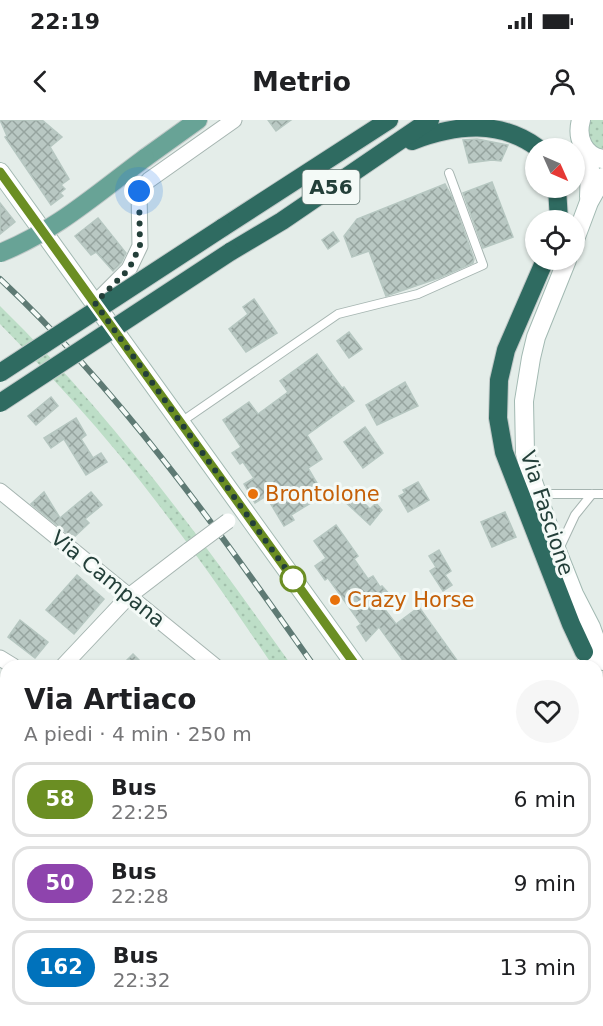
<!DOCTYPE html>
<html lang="it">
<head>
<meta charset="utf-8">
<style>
	body { margin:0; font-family:"DejaVu Sans",sans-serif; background:#f6f6f6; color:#202124; height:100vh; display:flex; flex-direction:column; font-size:22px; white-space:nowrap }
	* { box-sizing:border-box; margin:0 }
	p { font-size:20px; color:#757577 }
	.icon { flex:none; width:33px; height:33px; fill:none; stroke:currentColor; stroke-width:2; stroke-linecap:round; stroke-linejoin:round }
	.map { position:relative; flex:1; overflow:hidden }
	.sheet { position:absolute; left:0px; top:540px; width:603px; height:366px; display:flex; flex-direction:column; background:#fff; border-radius:18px 18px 0 0; box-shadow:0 2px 4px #0004 }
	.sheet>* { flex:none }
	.badge { padding:0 12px; border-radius:20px; font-size:21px; line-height:39px }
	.needle { width:39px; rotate:135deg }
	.controls { position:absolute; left:525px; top:18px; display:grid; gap:12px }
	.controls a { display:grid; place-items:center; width:60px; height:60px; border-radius:50%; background:#fff; box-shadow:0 2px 4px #0004; font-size:30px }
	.you { position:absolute; width:30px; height:30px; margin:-15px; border:4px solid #fff; border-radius:50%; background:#1a73e8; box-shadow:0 0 0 9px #1a73e833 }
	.map>.badge { position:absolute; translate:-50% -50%; box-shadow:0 0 0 3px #fff }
	.round { display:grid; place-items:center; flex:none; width:63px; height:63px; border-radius:32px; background:#f6f6f6 }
	.summary { display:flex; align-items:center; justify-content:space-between; height:102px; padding:0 24px }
	h1 { font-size:28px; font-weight:700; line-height:45px }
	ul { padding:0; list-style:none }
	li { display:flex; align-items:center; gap:18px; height:75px; margin:0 12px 9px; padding:0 12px; border:3px solid #e0e0e0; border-radius:18px }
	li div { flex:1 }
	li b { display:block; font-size:22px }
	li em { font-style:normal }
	li .badge { min-width:66px; font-weight:700; text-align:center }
	.status { display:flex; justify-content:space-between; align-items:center; height:42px; padding:0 30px; background:#fff; direction:ltr }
	.status svg { height:16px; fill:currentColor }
	header { display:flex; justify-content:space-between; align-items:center; height:78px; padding:0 24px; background:#fff; font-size:27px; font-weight:700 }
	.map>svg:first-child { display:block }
	.grass { fill:url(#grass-dots) }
	.building { fill:url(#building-cross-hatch); stroke:#b6c7c1; stroke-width:1.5 }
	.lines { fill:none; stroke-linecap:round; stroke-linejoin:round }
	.lane-casing { stroke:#a6b5b1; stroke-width:10 }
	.street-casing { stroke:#a6b5b1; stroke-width:17 }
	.secondary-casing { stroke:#a2b9b2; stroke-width:20 }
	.primary-casing { stroke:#c1c9c8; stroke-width:20 }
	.highway-casing { stroke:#c1c9c8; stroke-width:20 }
	.lane { stroke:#fff; stroke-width:8 }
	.street { stroke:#fff; stroke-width:15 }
	.secondary { stroke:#fff; stroke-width:18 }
	.primary { stroke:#68a396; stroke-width:18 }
	.highway { stroke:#2f6b61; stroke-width:18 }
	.rail-casing { stroke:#5e7a74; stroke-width:6 }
	.rail { stroke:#f4faf7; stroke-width:4; stroke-dasharray:11; stroke-linecap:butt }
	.street-bridge-casing { stroke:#a6b5b1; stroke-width:17; stroke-linecap:butt }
	.primary-bridge-casing { stroke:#c1c9c8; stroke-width:20; stroke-linecap:butt }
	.highway-bridge-casing { stroke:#c1c9c8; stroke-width:20; stroke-linecap:butt }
	.street-bridge { stroke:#fff; stroke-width:15 }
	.primary-bridge { stroke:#68a396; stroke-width:18 }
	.highway-bridge { stroke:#2f6b61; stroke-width:18 }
	.line-casing { stroke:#fff; stroke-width:14 }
	.line { stroke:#6b8e23; stroke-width:9 }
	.walk { stroke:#233f39; stroke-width:6; stroke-dasharray:0 10.8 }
	.food-dot { fill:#e8710a; stroke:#f4faf7; stroke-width:2 }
	.stop-dot { fill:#fff; stroke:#6b8e23; stroke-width:3 }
	.labels { text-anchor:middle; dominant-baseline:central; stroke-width:6; stroke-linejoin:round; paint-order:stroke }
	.shield { fill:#f4faf7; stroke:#627772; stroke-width:1.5 }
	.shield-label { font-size:20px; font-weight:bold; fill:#233f39 }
	.food-label { font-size:21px; fill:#c56008; stroke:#f4faf7; text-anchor:start }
	.street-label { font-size:21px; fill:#233f39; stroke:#f4faf7 }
</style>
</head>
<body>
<div class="status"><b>22:19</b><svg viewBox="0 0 49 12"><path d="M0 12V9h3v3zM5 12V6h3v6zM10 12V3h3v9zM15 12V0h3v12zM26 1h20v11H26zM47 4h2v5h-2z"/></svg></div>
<header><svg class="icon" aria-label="back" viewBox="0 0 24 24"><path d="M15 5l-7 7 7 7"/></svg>Metrio<svg class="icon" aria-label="person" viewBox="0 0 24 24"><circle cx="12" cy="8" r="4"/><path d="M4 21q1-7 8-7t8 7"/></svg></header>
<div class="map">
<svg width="603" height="906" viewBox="0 0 603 906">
	<defs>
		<pattern id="grass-dots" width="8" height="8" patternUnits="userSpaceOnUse" patternTransform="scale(1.5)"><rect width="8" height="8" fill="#bddec7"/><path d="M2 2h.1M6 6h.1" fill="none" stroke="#a2c0ac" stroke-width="1.8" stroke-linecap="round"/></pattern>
		<pattern id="building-cross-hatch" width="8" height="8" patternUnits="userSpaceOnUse" patternTransform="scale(1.5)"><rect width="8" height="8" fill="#b9c8c3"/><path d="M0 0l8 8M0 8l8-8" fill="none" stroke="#96a49f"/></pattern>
	</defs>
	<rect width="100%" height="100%" fill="#e4ede9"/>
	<g class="grass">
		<path d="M590 0H603V33C589 27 585 13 590 0Z"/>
		<path d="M0 186C111 294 202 420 292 546H273C211 454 147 363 72 280 49 254 24 229 0 204Z"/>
		<polygon points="597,736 603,737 603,808 597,810"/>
	</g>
	<g class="building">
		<polygon points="0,0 42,0 62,17 50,27 69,59 61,65 65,69 60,73 63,76 51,85 5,17 7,16"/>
		<polygon points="268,0 291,0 276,11"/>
		<polygon points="477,19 508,25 501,41 492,40 469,43 463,20"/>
		<polygon points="492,62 513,117 483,128 463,73"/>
		<polygon points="445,64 452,77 474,139 473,143 439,158 386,176 369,131 352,137 344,116 357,99"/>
		<polygon points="0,83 15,102 0,114"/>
		<polygon points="98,98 126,133 121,143 113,151 96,132 91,135 75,116"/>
		<polygon points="333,112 339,121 328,129 322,120"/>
		<polygon points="254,179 277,213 246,232 229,209 248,194 243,187"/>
		<polygon points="349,212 362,229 349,238 337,221"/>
		<polygon points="317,234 342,268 344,267 354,281 307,315 322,339 308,348 324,375 291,395 294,400 284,406 266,376 255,383 244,364 254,358 243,342 240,344 232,333 241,327 223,300 249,282 258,294 288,272 280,261"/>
		<polygon points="405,262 418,286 377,305 366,285"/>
		<polygon points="51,277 58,286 36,305 28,296"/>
		<polygon points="76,298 86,315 81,319 93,338 101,333 107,342 86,355 64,319 51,328 44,318"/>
		<polygon points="365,307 383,333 363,348 344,322"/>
		<polygon points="418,362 429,380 408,392 399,376 405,373 403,370"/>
		<polygon points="350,369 370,389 376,383 382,390 370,405 341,378"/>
		<polygon points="44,372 60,398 91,372 102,385 85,399 89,403 73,418 31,384"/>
		<polygon points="505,392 516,417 492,427 481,402"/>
		<polygon points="336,405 358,436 354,439 368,459 373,456 380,467 382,466 390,475 385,479 388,483 383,487 396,504 419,487 461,546 407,546 379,507 366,521 357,507 361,504 328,458 325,460 315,446 326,438 314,421"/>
		<polygon points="439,430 451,451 445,455 452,465 443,471 430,451 436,447 429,436"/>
		<polygon points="77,455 104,479 74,514 46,490"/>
		<polygon points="20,500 48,522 35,538 8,517"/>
		<polygon points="133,534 145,546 131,546 126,541"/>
	</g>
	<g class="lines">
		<defs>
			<g id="lane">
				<polyline points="181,302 338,194 418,174 483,145 449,53"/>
				<polyline points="539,374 603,374"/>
				<polyline points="559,429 575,395 592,374"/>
			</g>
			<g id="street">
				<polyline points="95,183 129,149 140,126 139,71 149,60 234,0"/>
				<polyline points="0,371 215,546"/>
				<polyline points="0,538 13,546"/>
				<polyline points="63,546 129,476 189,430"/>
				<polyline points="148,900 152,906"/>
				<polyline points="509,900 512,906"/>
				<polyline points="33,906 37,900"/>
				<polyline points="241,906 247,900"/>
			</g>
			<g id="secondary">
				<path d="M581 0C576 18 584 36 603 39"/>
				<polyline points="584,28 590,49 589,77"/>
				<polyline points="0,52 356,546"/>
				<polyline points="574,122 589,82 603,57"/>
				<polyline points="567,140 536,217 531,238 524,281 525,333 530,353 557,431 574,474 591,507 603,541"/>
				<polyline points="582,517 589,546"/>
				<polyline points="597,573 603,607"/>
				<polyline points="599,682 603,704"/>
				<polyline points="597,687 603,661"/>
				<polyline points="597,729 603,730"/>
				<polyline points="597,828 603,818"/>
				<polyline points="597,876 603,890"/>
			</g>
			<polyline id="primary" points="145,38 198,0"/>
			<g id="highway">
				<path d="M412 21C457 4 500 0 538 28"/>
				<polyline points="557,68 559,100"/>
				<polyline points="222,108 389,0"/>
				<polyline points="230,132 282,101 430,0"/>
				<polyline points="545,140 506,230 499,260 498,298 504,332 571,504 584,532"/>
			</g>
		</defs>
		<use href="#lane" class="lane-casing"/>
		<use href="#street" class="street-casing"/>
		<use href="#secondary" class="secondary-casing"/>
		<use href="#primary" class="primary-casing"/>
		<use href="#highway" class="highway-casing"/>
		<use href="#lane" class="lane"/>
		<use href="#street" class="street"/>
		<use href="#secondary" class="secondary"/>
		<use href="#primary" class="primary"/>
		<use href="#highway" class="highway"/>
		<defs>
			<g id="rail">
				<path d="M0 159C122 273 218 410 314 546"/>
				<polyline points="557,900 561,906"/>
			</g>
		</defs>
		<use href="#rail" class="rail-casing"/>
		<use href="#rail" class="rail"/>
		<defs>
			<polyline id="street-bridge" points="189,430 228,401"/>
			<path id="primary-bridge" d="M0 133C54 112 99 72 145 38"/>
			<g id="highway-bridge">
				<polyline points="0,253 222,108"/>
				<polyline points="0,283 230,132"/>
			</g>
		</defs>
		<use href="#street-bridge" class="street-bridge-casing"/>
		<use href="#primary-bridge" class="primary-bridge-casing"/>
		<use href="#highway-bridge" class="highway-bridge-casing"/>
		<use href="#street-bridge" class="street-bridge"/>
		<use href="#primary-bridge" class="primary-bridge"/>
		<use href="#highway-bridge" class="highway-bridge"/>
	</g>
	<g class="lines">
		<defs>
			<polyline id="line" points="0,52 356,546"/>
		</defs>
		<use href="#line" class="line-casing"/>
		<use href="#line" class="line"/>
		<polyline class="walk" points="139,71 140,126 129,149 95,183 293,459"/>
	</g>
	<g class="food-dot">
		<circle cx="253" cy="374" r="6"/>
		<circle cx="335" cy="480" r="6"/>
	</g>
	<circle class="stop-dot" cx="293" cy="459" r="12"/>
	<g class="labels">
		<rect class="shield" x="302.5" y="50" width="57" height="34" rx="4.5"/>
		<g class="shield-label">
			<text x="331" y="67">A56</text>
		</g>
		<g class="food-label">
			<text x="265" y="374">Brontolone</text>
			<text x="347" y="480">Crazy Horse</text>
		</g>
		<g class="street-label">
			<text transform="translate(547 393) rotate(72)">Via Fascione</text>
			<text transform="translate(108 459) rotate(39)">Via Campana</text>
		</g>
	</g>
</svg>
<div class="controls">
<a><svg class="needle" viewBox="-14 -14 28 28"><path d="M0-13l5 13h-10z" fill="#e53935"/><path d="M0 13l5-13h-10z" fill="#757577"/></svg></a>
<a><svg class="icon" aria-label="locate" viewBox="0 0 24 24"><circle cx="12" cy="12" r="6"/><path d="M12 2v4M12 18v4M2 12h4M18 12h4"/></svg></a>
</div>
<div class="you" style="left:139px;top:71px"></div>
<section class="sheet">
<div class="summary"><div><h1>Via Artiaco</h1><p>A piedi · 4 min · 250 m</p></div><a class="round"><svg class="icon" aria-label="heart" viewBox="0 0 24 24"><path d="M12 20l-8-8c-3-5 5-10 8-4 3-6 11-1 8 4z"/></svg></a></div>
<ul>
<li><span class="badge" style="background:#6b8e23;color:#fff">58</span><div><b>Bus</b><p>22:25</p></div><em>6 min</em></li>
<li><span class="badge" style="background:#8e44ad;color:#fff">50</span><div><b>Bus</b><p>22:28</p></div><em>9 min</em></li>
<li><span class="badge" style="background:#0072bc;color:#fff">162</span><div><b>Bus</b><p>22:32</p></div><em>13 min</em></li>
</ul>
</section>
</div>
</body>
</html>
